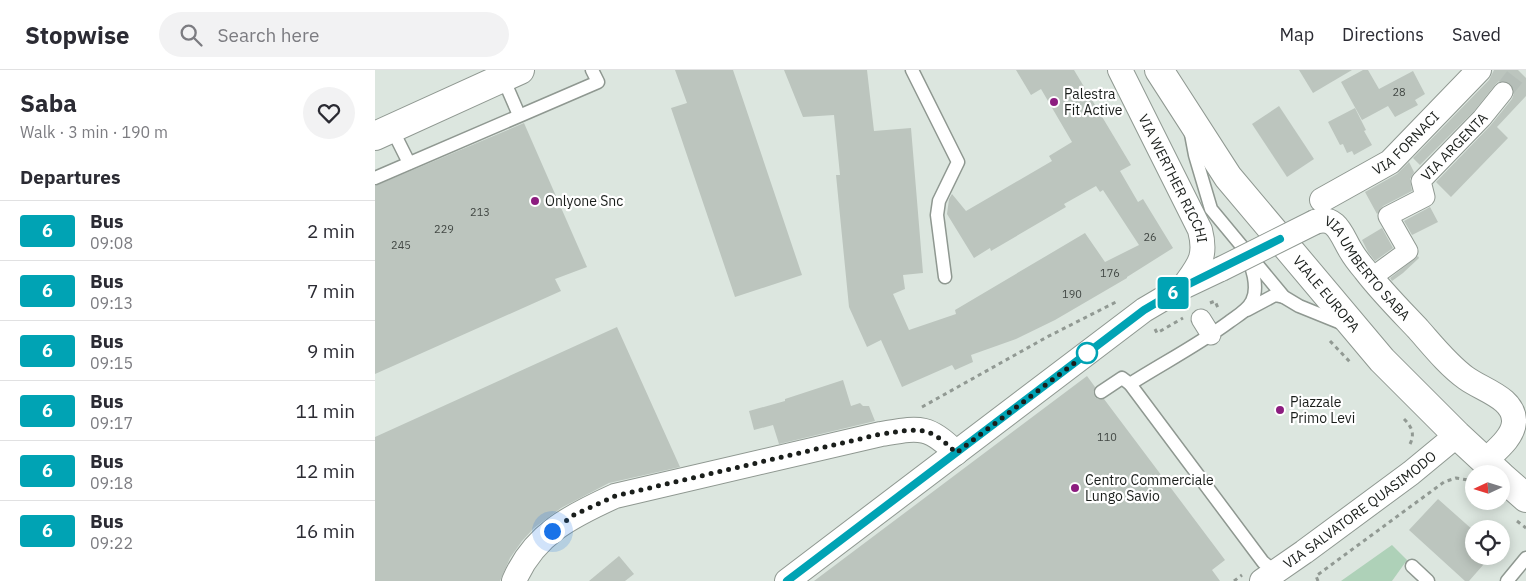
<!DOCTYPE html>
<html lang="en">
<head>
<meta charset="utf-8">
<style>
	body { margin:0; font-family:"IBM Plex Sans",sans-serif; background:#f2f2f3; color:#2b2b33; height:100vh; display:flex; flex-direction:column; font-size:19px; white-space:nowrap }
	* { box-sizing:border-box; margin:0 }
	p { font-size:16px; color:#7c7c81 }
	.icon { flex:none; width:28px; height:28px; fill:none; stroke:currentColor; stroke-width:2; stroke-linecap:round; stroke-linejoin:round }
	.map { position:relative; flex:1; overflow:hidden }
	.panel { display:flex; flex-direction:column; background:#fff; width:375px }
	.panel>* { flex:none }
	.badge { padding:0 10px; border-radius:4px; font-size:18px; line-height:32px }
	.needle { width:32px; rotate:266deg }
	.buttons { position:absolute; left:1090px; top:395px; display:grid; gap:10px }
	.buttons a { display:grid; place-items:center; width:45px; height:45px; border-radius:50%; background:#fff; box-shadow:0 2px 12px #0003; font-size:25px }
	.you { position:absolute; width:25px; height:25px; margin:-12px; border:4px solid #fff; border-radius:50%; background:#1a73e8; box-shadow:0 0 0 8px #1a73e833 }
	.map>.badge { position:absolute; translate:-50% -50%; box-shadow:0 0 0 2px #fff }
	h2 { padding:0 20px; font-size:19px; line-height:45px }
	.round { display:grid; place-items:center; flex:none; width:52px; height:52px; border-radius:26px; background:#f2f2f3 }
	.headline { display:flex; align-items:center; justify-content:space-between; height:85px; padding:0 20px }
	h1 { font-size:24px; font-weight:700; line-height:38px }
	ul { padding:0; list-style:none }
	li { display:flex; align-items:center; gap:15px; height:60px; padding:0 20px; border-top:1px solid #e1e1e2 }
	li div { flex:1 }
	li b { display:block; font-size:19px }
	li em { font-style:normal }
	li .badge { min-width:55px; font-weight:700; text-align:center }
	header { display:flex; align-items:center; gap:30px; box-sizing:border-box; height:70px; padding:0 25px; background:#fff; border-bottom:1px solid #e1e1e2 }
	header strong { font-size:24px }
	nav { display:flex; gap:28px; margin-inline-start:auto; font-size:18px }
	.search { width:350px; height:45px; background:#f2f2f3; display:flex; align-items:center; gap:12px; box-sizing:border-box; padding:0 18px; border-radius:28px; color:#7c7c81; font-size:19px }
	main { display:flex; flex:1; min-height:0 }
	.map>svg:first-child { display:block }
	.green { fill:#aed1b8 }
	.building { fill:#bcc5be }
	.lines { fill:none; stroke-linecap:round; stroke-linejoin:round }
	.pedestrian-tunnel { stroke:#b5beb8; stroke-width:19; stroke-dasharray:19 9; stroke-linecap:butt }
	.service-casing { stroke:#8f9891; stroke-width:15 }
	.pedestrian-casing { stroke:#8f9891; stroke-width:21 }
	.minor-casing { stroke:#8f9891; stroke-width:26 }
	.secondary-casing { stroke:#8f9891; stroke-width:30 }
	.path { stroke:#919993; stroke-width:3; stroke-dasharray:4 4; stroke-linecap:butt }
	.service { stroke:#fff; stroke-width:12 }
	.pedestrian { stroke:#fff; stroke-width:19 }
	.minor { stroke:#fff; stroke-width:24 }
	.secondary { stroke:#fff; stroke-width:28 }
	.minor-bridge-casing { stroke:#8f9891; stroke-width:26; stroke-linecap:butt }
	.minor-bridge { stroke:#fff; stroke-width:24 }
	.line-casing { stroke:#fff; stroke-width:11 }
	.line { stroke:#00a3b4; stroke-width:8 }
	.walk { stroke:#1a1e1b; stroke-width:5; stroke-dasharray:0 9 }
	.poi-dot { fill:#8c1c7f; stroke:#fff; stroke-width:2 }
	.stop-dot { fill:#fff; stroke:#00a3b4; stroke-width:2.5 }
	.labels { text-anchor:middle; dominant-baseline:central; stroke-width:4.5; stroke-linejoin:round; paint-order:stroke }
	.number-label { font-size:11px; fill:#424844 }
	.poi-label { font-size:14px; fill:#1a1e1b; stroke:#fff; text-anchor:start }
	.street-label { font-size:14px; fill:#1a1e1b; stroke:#fff }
</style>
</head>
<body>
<header>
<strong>Stopwise</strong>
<div class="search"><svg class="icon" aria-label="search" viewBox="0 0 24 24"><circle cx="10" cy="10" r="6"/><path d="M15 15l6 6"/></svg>Search here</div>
<nav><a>Map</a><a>Directions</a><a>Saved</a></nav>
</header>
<main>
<section class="panel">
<div class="headline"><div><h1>Saba</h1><p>Walk · 3 min · 190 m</p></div><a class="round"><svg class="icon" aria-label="heart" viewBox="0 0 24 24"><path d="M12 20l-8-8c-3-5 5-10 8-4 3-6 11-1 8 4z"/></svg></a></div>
<h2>Departures</h2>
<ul>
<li><span class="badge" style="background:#00a3b4;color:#fff">6</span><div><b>Bus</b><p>09:08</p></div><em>2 min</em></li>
<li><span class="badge" style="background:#00a3b4;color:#fff">6</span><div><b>Bus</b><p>09:13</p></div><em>7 min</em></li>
<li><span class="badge" style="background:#00a3b4;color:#fff">6</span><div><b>Bus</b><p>09:15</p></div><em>9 min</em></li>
<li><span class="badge" style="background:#00a3b4;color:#fff">6</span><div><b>Bus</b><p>09:17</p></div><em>11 min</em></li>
<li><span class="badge" style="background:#00a3b4;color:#fff">6</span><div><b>Bus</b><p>09:18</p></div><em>12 min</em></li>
<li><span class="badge" style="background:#00a3b4;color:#fff">6</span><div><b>Bus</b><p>09:22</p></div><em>16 min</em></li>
</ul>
</section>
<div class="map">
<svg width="1151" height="511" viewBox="0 0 1151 511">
	<rect width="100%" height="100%" fill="#dce6df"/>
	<polygon class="green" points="1017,475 1032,490 1017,511 966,511"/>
	<g class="building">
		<polygon points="300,0 358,0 427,205 360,227 296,38 312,33"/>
		<polygon points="409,0 492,0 499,61 536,58 548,203 528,205 530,219 518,224 534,260 581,244 580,240 710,163 730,192 764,175 728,120 725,122 721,116 689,134 691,137 616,181 615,178 599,188 572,144 574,129 577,124 591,141 677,91 674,86 697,72 666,19 656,25 641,0 699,0 756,95 745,101 763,132 768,129 798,178 752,207 752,208 680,250 641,269 596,285 598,292 580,300 577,295 527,317 506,270 492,277 474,237 461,105 465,105 459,45 428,47"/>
		<polygon points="924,0 977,0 938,23"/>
		<polygon points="988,0 993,0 1004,19 1038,1 1050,24 1040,30 1043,35 1020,47 1013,36 987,50 966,12"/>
		<polygon points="1119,0 1143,0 1151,8 1151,26 1122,57 1133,68 1076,127 1061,112 1115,56 1137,29 1139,23 1139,18 1135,14 1129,11 1124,11 1120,15 1099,41 1045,95 1038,88 1114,10"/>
		<polygon points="904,36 939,89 912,107 877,54"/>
		<polygon points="980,38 991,60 989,61 997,75 979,85 977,81 972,83 968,74 965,75 953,52"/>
		<polygon points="149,53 212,197 180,209 186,221 0,304 0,116"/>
		<polygon points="1034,92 1039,102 1035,109 1037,121 1008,136 1002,144 990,122 1022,104"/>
		<polygon points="1055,137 1063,152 1037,165 1029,151"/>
		<polygon points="1007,158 1018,178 1000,191 993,182 987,170"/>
		<polygon points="1043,186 1044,188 1028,203 1017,211 1015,208"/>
		<polygon points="242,257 305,397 234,413 186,438 159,458 147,471 135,488 125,511 0,511 0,367"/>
		<polygon points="712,306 720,317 718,322 720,327 723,329 729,329 850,490 837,500 845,511 439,511"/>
		<polygon points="468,310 476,336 485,333 488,336 494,336 500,351 404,374 398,355 379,360 374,341 410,331 410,329"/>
		<polygon points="1063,429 1099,461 1099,486 1116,486 1094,511 1090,511 1034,460"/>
		<polygon points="244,486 259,504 250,511 214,511"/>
	</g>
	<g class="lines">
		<polyline class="pedestrian-tunnel" points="1128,22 1145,0"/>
		<defs>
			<g id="service">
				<polyline points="537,0 583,92 564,131 562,145 570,207"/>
				<polyline points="128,8 144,45"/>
				<polyline points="17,59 34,93"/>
				<polyline points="816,64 820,85 836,139 870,180 909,227 924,236 971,255"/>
				<polyline points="0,108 223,12 217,0"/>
				<path d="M871 183C877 195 884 218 877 231 873 240 862 246 854 252 823 275 788 293 755 314L888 492 899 501"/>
				<polyline points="872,240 900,225 909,227"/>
				<polyline points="726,322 747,308 755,314"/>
				<polyline points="1037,496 1053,511"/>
				<polyline points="1132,511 1151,488"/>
			</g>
			<g id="pedestrian">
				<path id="s1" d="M996 208 1033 181 1013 146 1050 127 1046 111 1107 48 1128 22"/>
				<polyline points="826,249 836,265"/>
			</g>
			<g id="minor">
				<path id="s2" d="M745 0 825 160C832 187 824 195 809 216"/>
				<path id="s3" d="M947 130 1015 92 1104 0"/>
				<path id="s4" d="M940 152C962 144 967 167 976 181 980 188 985 194 990 200 1006 221 1025 240 1043 259 1058 276 1073 295 1091 308 1107 320 1140 328 1139 352 1138 368 1120 381 1110 391"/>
				<path d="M139 511C159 464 196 446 240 426L506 364C543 358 553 354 581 383"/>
				<polyline points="412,511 769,240 808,217 846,199"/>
				<path id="s5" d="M887 511 929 482 1036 403 1082 365"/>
			</g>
			<g id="secondary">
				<path id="s6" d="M784 0 853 107 1007 290 1082 365 1124 404"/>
				<polyline points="0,66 145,0"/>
				<polyline points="1126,406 1151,428"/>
			</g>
		</defs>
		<use href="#service" class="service-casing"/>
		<use href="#pedestrian" class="pedestrian-casing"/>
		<use href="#minor" class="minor-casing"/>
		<use href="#secondary" class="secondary-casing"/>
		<g class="path">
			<polyline points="835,233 840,231 843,238"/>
			<polyline points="780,259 782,263 808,248"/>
			<polyline points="955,271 975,292"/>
			<polyline points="547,337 672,267 741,232"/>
			<path d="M1029 349C1037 357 1040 364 1035 374"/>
			<polyline points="1142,451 1151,458"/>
			<polyline points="859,511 867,505"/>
			<polyline points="943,511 941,506 1069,412 1081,408 1093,410"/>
		</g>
		<use href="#service" class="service"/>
		<use href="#pedestrian" class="pedestrian"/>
		<use href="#minor" class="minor"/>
		<use href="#secondary" class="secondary"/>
		<defs>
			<polyline id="minor-bridge" points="846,199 940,152"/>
		</defs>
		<use href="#minor-bridge" class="minor-bridge-casing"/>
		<use href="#minor-bridge" class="minor-bridge"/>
	</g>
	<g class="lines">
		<defs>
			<polyline id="line" points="412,511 769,240 808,217 905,169"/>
		</defs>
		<use href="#line" class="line-casing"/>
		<use href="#line" class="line"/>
		<path class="walk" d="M177 461 199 445 240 426 506 364C543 359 553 354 581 383L714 282 712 283"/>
	</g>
	<g class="poi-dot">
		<circle cx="679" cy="32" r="5"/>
		<circle cx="160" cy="131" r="5"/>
		<circle cx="905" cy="340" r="5"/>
		<circle cx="700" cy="418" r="5"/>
	</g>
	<circle class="stop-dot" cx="712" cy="283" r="10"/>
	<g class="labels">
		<g class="number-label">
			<text x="1024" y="22">28</text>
			<text x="105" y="142">213</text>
			<text x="69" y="159">229</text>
			<text x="775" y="167">26</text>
			<text x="26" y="175">245</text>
			<text x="735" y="203">176</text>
			<text x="697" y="224">190</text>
			<text x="732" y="367">110</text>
		</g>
		<g class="poi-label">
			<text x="689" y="24">Palestra<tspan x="689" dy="16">Fit Active</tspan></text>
			<text x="170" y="131">Onlyone Snc</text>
			<text x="915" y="332">Piazzale<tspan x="915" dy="16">Primo Levi</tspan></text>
			<text x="710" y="410">Centro Commerciale<tspan x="710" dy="16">Lungo Savio</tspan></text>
		</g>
		<g class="street-label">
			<text stroke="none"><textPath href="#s3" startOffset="102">VIA FORNACI</textPath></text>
			<text stroke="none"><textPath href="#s1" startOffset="192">VIA ARGENTA</textPath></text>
			<text stroke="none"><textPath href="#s2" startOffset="121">VIA WERTHER RICCHI</textPath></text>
			<text stroke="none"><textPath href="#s4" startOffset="75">VIA UMBERTO SABA</textPath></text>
			<text stroke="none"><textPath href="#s6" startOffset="280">VIALE EUROPA</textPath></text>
			<text stroke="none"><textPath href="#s5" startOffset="121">VIA SALVATORE QUASIMODO</textPath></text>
		</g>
	</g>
</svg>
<div class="buttons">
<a><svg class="needle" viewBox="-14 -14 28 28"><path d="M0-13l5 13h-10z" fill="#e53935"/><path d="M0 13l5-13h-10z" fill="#7c7c81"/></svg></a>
<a><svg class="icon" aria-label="locate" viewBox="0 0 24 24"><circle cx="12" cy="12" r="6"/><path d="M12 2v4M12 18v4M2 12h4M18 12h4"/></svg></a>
</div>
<div class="you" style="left:177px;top:461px"></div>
<b class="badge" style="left:798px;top:223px;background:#00a3b4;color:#fff">6</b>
</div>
</main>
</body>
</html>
